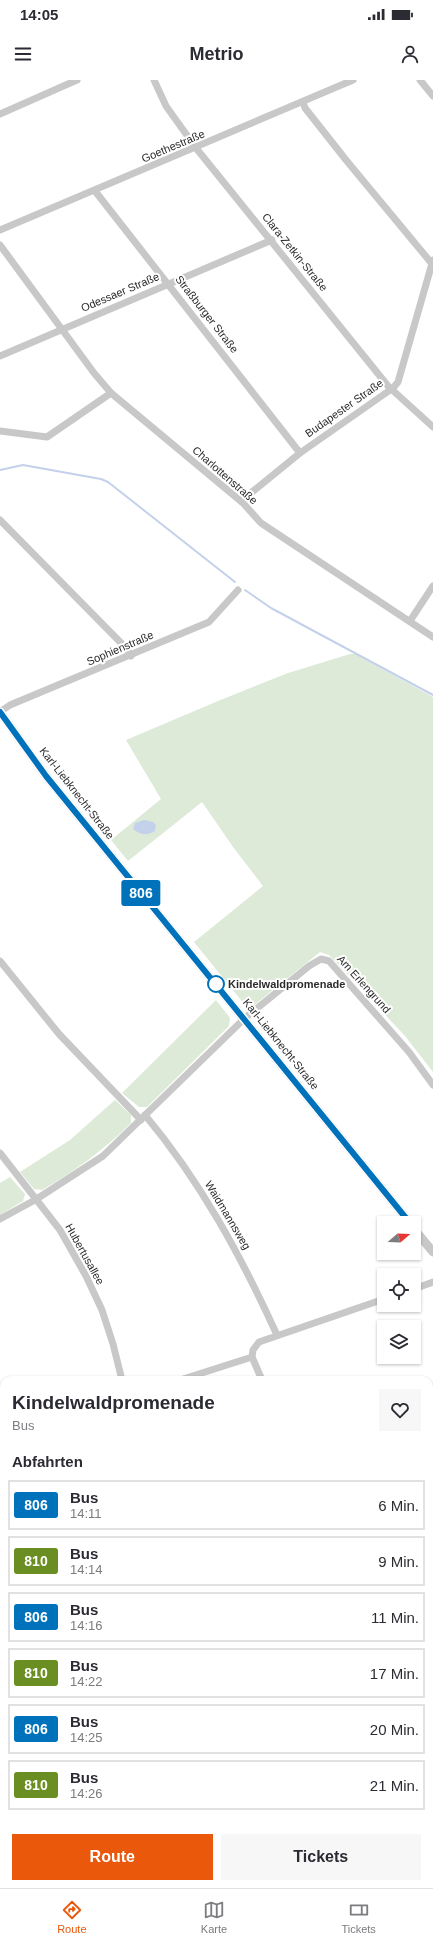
<!DOCTYPE html>
<html lang="de">
<head>
<meta charset="utf-8">
<style>
	body { margin:0; font-family:Helvetica,sans-serif; background:#f7f7f7; color:#2b2b33; height:100vh; display:flex; flex-direction:column; font-size:15px; white-space:nowrap }
	* { box-sizing:border-box; margin:0 }
	p { font-size:13px; color:#7c7c81 }
	.icon { flex:none; width:22px; height:22px; fill:none; stroke:currentColor; stroke-width:2; stroke-linecap:round; stroke-linejoin:round }
	.map { position:relative; flex:1; overflow:hidden }
	.drawer { position:absolute; left:0px; top:1296px; width:433px; height:512px; display:flex; flex-direction:column; background:#fff; border-radius:12px 12px 0 0; box-shadow:0 1px 3px #0004 }
	.drawer>* { flex:none }
	.badge { padding:0 8px; border-radius:3px; font-size:14px; line-height:26px }
	.needle { width:26px; rotate:71deg }
	.buttons { position:absolute; left:377px; top:1136px; display:grid; gap:8px }
	.buttons a { display:grid; place-items:center; width:44px; height:44px; border-radius:0px; background:#fff; box-shadow:0 1px 3px #0004; font-size:20px }
	.map>.badge { position:absolute; translate:-50% -50%; box-shadow:0 0 0 2px #fff }
	h2 { padding:0 12px; font-size:15px; line-height:36px }
	.round { display:grid; place-items:center; flex:none; width:42px; height:42px; border-radius:0px; background:#f7f7f7 }
	.headline { display:flex; align-items:center; justify-content:space-between; height:68px; padding:0 12px }
	h1 { font-size:19px; font-weight:800; line-height:30px }
	.button { display:flex; gap:8px; margin-top:auto; padding:8px 12px }
	.button a { flex:1; height:46px; border-radius:0px; background:#ea580c; color:#fff; font-size:16px; font-weight:800; line-height:46px; text-align:center }
	.button a+a { background:#f7f7f7; color:#2b2b33 }
	ul { padding:0; list-style:none }
	li { display:flex; align-items:center; gap:12px; height:50px; margin:0 8px 6px; padding:0 4px; border:2px solid #e1e1e2; border-radius:0px }
	li div { flex:1 }
	li b { display:block; font-size:15px }
	li em { font-style:normal }
	li .badge { min-width:44px; font-weight:700; text-align:center }
	.status { display:flex; justify-content:space-between; align-items:center; height:28px; padding:0 20px; background:#fff; direction:ltr }
	.status svg { height:11px; fill:currentColor }
	header { display:flex; justify-content:space-between; align-items:center; height:52px; padding:0 12px; background:#fff; font-size:18px; font-weight:800 }
	.dock { display:flex; justify-content:space-around; align-items:center; height:56px; border-top:1px solid #e1e1e2; background:#fff; font-size:11px; color:#7c7c81 }
	.dock a { display:grid; justify-items:center; gap:2px }
	.dock .on { color:#ea580c }
	.map>svg:first-child { display:block }
	.green { fill:#ddead8 }
	.water { fill:#c4d1ea }
	.lines { fill:none; stroke-linecap:round; stroke-linejoin:round }
	.stream { stroke:#c4d1ea; stroke-width:2 }
	.minor { stroke:#c8c8c8; stroke-width:7 }
	.tertiary { stroke:#c8c8c8; stroke-width:9 }
	.line-casing { stroke:#fff; stroke-width:9 }
	.line { stroke:#0072bc; stroke-width:6 }
	.stop-dot { fill:#fff; stroke:#0072bc; stroke-width:2 }
	.labels { text-anchor:middle; dominant-baseline:central; stroke-width:4; stroke-linejoin:round; paint-order:stroke }
	.street-label { font-size:11px; fill:#2b2b2b; stroke:#fff }
	.stop-label { font-size:11px; font-weight:bold; fill:#2b2b2b; stroke:#fff; text-anchor:start }
</style>
</head>
<body>
<div class="status"><b>14:05</b><svg viewBox="0 0 49 12"><path d="M0 12V9h3v3zM5 12V6h3v6zM10 12V3h3v9zM15 12V0h3v12zM26 1h20v11H26zM47 4h2v5h-2z"/></svg></div>
<header><svg class="icon" aria-label="menu" viewBox="0 0 24 24"><path d="M4 6h16M4 12h16M4 18h16"/></svg>Metrio<svg class="icon" aria-label="person" viewBox="0 0 24 24"><circle cx="12" cy="8" r="4"/><path d="M4 21q1-7 8-7t8 7"/></svg></header>
<div class="map">
<svg width="433" height="1808" viewBox="0 0 433 1808">
	<rect width="100%" height="100%" fill="#fff"/>
	<g class="green">
		<polygon points="350,574 355,574 433,617 433,992 405,956 329,875 320,872 253,926 245,925 194,862 263,806 233,767 202,722 128,781 111,760 161,719 126,660 218,621 288,593"/>
		<polygon points="216,920 230,938 229,946 147,1027 139,1027 122,1013"/>
		<path d="M115 1020 131 1035V1043C105 1069 75 1091 42 1110L34 1109 20 1092 70 1060Z"/>
		<polygon points="10,1097 25,1114 23,1121 0,1135 0,1103"/>
		<polygon points="4,1533 4,1608 0,1601 0,1534"/>
		<polygon points="171,1804 347,1804 351,1808 174,1808"/>
	</g>
	<path class="water" d="M144 740 153 742 156 745 155 751C146 756 141 755 133 749L135 743Z"/>
	<g class="lines">
		<g class="stream">
			<polyline points="0,390 23,385 101,399 108,402 235,502"/>
			<polyline points="245,510 271,528 433,615"/>
			<polyline points="0,1570 4,1570"/>
			<polyline points="283,1804 288,1808"/>
		</g>
		<g class="minor">
			<polyline points="154,0 166,26 196,68 388,306 433,347"/>
			<polyline points="420,0 433,16"/>
			<polyline points="303,22 305,28 346,80 433,185"/>
			<polyline points="0,34 77,0"/>
			<polyline points="95,111 300,373"/>
			<polyline points="0,150 353,0"/>
			<polyline points="0,165 94,293 111,313"/>
			<polyline points="0,276 272,160"/>
			<polyline points="0,351 47,357 111,313 243,423 261,443 433,557"/>
			<polyline points="241,421 300,373 393,308 398,302 433,180"/>
			<polyline points="0,440 127,569 131,576"/>
			<polyline points="410,541 433,506"/>
			<polyline points="0,632 10,625 209,542 238,510"/>
			<polyline points="0,881 59,954 141,1040"/>
			<path d="M145 1035C201 1102 241 1176 277 1255"/>
			<polyline points="0,1073 60,1150 86,1196 102,1230 113,1264 122,1300"/>
			<polyline points="0,1139 35,1120 103,1076 245,938 309,886 321,879 329,881 409,972 433,1005"/>
			<polyline points="414,1209 433,1202"/>
			<polyline points="252,1277 262,1300"/>
			<polyline points="180,1300 252,1277 253,1270 259,1262 384,1219"/>
			<polyline points="0,1359 4,1371"/>
			<polyline points="429,1367 433,1366"/>
			<polyline points="429,1505 433,1504"/>
			<polyline points="0,1531 4,1530"/>
			<polyline points="429,1622 433,1623"/>
			<polyline points="0,1722 4,1727"/>
			<polyline points="429,1786 433,1783"/>
			<polyline points="70,1804 73,1808"/>
			<polyline points="427,1804 431,1808"/>
		</g>
		<g class="tertiary">
			<polyline points="0,632 46,696 410,1143"/>
			<polyline points="414,1149 433,1172"/>
		</g>
	</g>
	<g class="lines">
		<defs>
			<polyline id="line" points="0,632 46,696 410,1143"/>
		</defs>
		<use href="#line" class="line-casing"/>
		<use href="#line" class="line"/>
	</g>
	<circle class="stop-dot" cx="216" cy="904" r="8"/>
	<g class="labels">
		<g class="street-label">
			<text transform="translate(173 66) rotate(-23)">Goethestraße</text>
			<text transform="translate(295 172) rotate(51)">Clara-Zetkin-Straße</text>
			<text transform="translate(120 212) rotate(-23)">Odessaer Straße</text>
			<text transform="translate(207 234) rotate(52)">Straßburger Straße</text>
			<text transform="translate(344 328) rotate(-35)">Budapester Straße</text>
			<text transform="translate(225 395) rotate(41)">Charlottenstraße</text>
			<text transform="translate(120 568) rotate(-23)">Sophienstraße</text>
			<text transform="translate(77 713) rotate(52)">Karl-Liebknecht-Straße</text>
			<text transform="translate(364 904) rotate(48)">Am Erlengrund</text>
			<text transform="translate(281 964) rotate(51)">Karl-Liebknecht-Straße</text>
			<text transform="translate(228 1135) rotate(59)">Waidmannsweg</text>
			<text transform="translate(85 1174) rotate(61)">Hubertusallee</text>
		</g>
		<g class="stop-label">
			<text x="228" y="904">Kindelwaldpromenade</text>
		</g>
	</g>
</svg>
<div class="buttons">
<a><svg class="needle" viewBox="-14 -14 28 28"><path d="M0-13l5 13h-10z" fill="#e53935"/><path d="M0 13l5-13h-10z" fill="#7c7c81"/></svg></a>
<a><svg class="icon" aria-label="locate" viewBox="0 0 24 24"><circle cx="12" cy="12" r="6"/><path d="M12 2v4M12 18v4M2 12h4M18 12h4"/></svg></a>
<a><svg class="icon" aria-label="layers" viewBox="0 0 24 24"><path d="M12 4l9 5-9 5-9-5zM3 14l9 5 9-5"/></svg></a>
</div>
<b class="badge" style="left:141px;top:813px;background:#0072bc;color:#fff">806</b>
<section class="drawer">
<div class="headline"><div><h1>Kindelwaldpromenade</h1><p>Bus</p></div><a class="round"><svg class="icon" aria-label="heart" viewBox="0 0 24 24"><path d="M12 20l-8-8c-3-5 5-10 8-4 3-6 11-1 8 4z"/></svg></a></div>
<h2>Abfahrten</h2>
<ul>
<li><span class="badge" style="background:#0072bc;color:#fff">806</span><div><b>Bus</b><p>14:11</p></div><em>6 Min.</em></li>
<li><span class="badge" style="background:#6b8e23;color:#fff">810</span><div><b>Bus</b><p>14:14</p></div><em>9 Min.</em></li>
<li><span class="badge" style="background:#0072bc;color:#fff">806</span><div><b>Bus</b><p>14:16</p></div><em>11 Min.</em></li>
<li><span class="badge" style="background:#6b8e23;color:#fff">810</span><div><b>Bus</b><p>14:22</p></div><em>17 Min.</em></li>
<li><span class="badge" style="background:#0072bc;color:#fff">806</span><div><b>Bus</b><p>14:25</p></div><em>20 Min.</em></li>
<li><span class="badge" style="background:#6b8e23;color:#fff">810</span><div><b>Bus</b><p>14:26</p></div><em>21 Min.</em></li>
</ul>
<div class="button"><a>Route</a><a>Tickets</a></div>
</section>
</div>
<nav class="dock">
<a class="on"><svg class="icon" aria-label="directions" viewBox="0 0 24 24"><path d="M12 3l9 9-9 9-9-9zM9 14v-3h6M13 9l2 2-2 2"/></svg>Route</a>
<a><svg class="icon" aria-label="map" viewBox="0 0 24 24"><path d="M3 6l6-2 6 2 6-2v14l-6 2-6-2-6 2zM9 4v14M15 6v14"/></svg>Karte</a>
<a><svg class="icon" aria-label="tickets" viewBox="0 0 24 24"><path d="M3 7h18v10H3zM15 7v10"/></svg>Tickets</a>
</nav>
</body>
</html>
